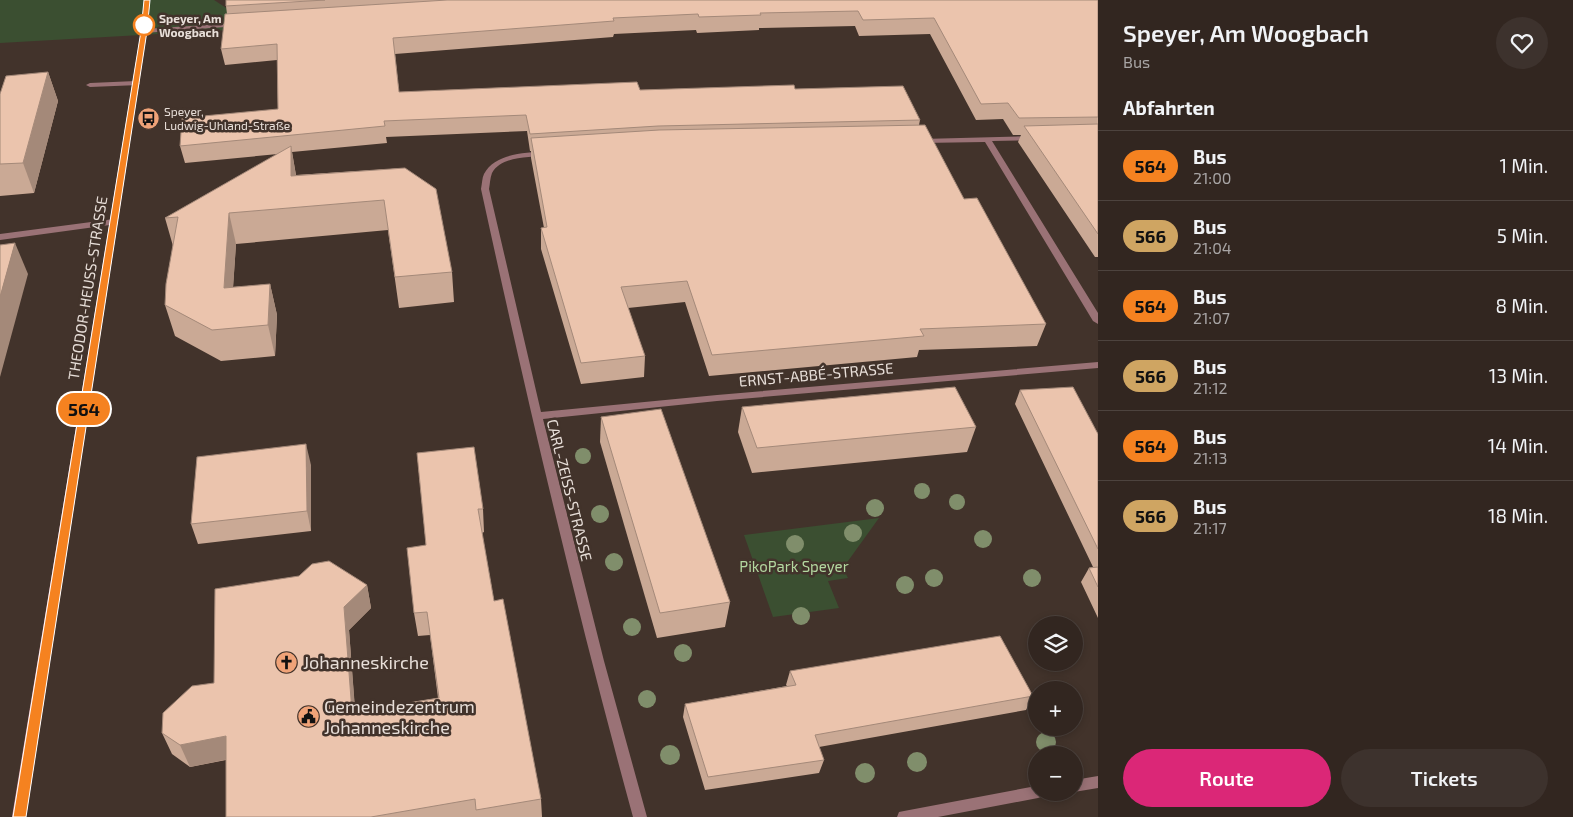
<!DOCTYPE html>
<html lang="de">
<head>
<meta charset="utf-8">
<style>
	body { margin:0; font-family:"Exo 2",sans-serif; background:#3d322d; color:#f1f3f6; height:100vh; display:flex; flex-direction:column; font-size:19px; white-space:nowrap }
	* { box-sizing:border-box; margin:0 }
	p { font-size:16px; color:#a8a5a5 }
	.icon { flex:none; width:28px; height:28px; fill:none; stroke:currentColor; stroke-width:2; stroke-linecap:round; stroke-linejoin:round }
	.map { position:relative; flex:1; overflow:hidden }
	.side { display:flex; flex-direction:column; background:#322620; width:475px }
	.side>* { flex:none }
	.badge { padding:0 10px; border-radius:16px; font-size:18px; line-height:32px }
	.tools { position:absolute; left:1028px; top:616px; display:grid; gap:10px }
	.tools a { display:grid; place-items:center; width:55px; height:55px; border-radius:50%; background:#322620; box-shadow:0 2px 8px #0003,0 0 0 1px #4d433e; font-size:25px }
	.map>.badge { position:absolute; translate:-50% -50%; box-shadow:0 0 0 2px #fff }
	h2 { padding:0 25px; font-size:19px; line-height:45px }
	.round { display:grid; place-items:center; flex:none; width:52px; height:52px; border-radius:26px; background:#3d322d }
	.overview { display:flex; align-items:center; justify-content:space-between; height:85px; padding:0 25px }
	h1 { font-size:24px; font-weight:600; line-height:38px }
	.action { display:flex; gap:10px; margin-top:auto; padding:10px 25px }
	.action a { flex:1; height:58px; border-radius:30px; background:#db2777; color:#fff; font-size:20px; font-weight:600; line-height:58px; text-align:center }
	.action a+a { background:#3d322d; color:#f1f3f6 }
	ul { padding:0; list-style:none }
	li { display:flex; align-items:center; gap:15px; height:70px; padding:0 25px; border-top:1px solid #4d433e }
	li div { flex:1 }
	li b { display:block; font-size:19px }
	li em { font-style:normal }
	li .badge { min-width:55px; font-weight:700; text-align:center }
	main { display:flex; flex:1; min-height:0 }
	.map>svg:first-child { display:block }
	.green { fill:#3b4f31 }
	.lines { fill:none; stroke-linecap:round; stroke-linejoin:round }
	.service { fill:#9a7276; fill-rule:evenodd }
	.minor { fill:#9a7276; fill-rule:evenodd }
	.secondary { fill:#d29299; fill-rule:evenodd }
	.tree { fill:#808e6b }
	.wall { fill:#caa995 }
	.shaded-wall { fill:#a48979 }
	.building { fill:#ebc4ad; stroke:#a48979 }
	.line { fill:#f58220; stroke:#fff }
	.stop-dot { fill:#fff; stroke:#f58220; stroke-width:2.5 }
	.labels { text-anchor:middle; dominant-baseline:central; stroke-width:5; stroke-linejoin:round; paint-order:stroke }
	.far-stop-label { font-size:12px; font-weight:bold; fill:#e8dfd9; stroke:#42332b; text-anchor:start }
	.far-poi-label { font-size:12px; fill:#e8dfd9; stroke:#42332b; text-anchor:start }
	.street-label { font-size:15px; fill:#e8dfd9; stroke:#42332b }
	.park-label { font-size:15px; fill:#b3d8a0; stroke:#42332b }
	.near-poi-label { font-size:18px; fill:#e8dfd9; stroke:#42332b; text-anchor:start }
</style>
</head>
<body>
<main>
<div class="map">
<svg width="1098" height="817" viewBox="0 0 1098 817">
	<rect width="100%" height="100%" fill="#42332b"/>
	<g class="green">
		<polygon points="0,0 214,0 231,11 229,30 0,43"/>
		<polygon points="879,518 843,568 848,578 828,581 839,608 773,617 744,535"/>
	</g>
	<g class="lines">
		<polygon class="service" points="136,81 140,83 139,85 90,87 86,85 90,83"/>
		<g class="minor">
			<polygon points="237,23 240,25 239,26 144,33 141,31 144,29"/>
			<polygon points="1032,136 1036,138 1035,140 992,141 1098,313 1098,324 1093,321 985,142 922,143 918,141 922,139"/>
			<path d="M545 151 549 153 548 155C531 158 502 155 492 173 490 178 490 184 489 189L541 412 717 395 1098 362V368L717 401 543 419 604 661 647 817H633C576 609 527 400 481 189 482 184 482 178 484 174 495 153 525 153 545 151Z"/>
			<polygon points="114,219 118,222 117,224 0,240 0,234"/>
			<polygon points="1098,776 1098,788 1074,792 1074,780"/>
			<polygon points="1036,786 1036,792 1044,792 1043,796 1038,798 938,817 897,817 899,812 904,811"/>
		</g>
		<polygon class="secondary" points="144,0 150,0 147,31 26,817 12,817 141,31"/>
	</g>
	<g class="tree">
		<circle cx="583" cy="456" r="8"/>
		<circle cx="922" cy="491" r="8"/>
		<circle cx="957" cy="502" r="8"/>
		<circle cx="875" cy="508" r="9"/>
		<circle cx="600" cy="514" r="9"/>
		<circle cx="853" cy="533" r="9"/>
		<circle cx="983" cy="539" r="9"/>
		<circle cx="795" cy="544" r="9"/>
		<circle cx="614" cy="562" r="9"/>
		<circle cx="934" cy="578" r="9"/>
		<circle cx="1032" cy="578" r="9"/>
		<circle cx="905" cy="585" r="9"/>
		<circle cx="801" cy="616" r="9"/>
		<circle cx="632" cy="627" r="9"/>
		<circle cx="683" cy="653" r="9"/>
		<circle cx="647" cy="699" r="9"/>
		<circle cx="1046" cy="742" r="10"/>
		<circle cx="670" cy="755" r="10"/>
		<circle cx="917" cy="762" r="10"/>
		<circle cx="865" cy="773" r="10"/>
	</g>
	<g class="wall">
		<polygon points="226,0 1098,0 1098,257 1095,257 1018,142 1021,135 1013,135 1003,119 976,120 930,34 859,36 855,26 759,28 759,30 697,33 696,30 614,34 613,37 395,54 399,92 795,89 920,120 919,125 964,199 1046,324 1037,346 919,350 917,357 709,376 685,302 628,308 645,356 644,377 581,384 541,249 541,228 544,228 531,158 531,151 530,151 527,131 386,137 387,143 292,152 296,175 405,168 452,272 454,302 399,308 388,230 236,244 233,287 270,284 277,315 275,356 221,361 175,336 165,305 173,246 165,218 278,154 185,163 180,146 278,109 277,60 225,65 221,49 227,14 226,6"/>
		<polygon points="48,72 58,101 34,193 0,196 0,94"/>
		<polygon points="1020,390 1098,434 1098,618 1081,582 1089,568 1093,567 1015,404"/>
		<polygon points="742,407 976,427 967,452 752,473 738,432"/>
		<polygon points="601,417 730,602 725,627 657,638 600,442"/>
		<polygon points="417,453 483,509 484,532 482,533 494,601 541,799 542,817 226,817 226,760 190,767 172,754 162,733 214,683 367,585 371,608 349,630 355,711 438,698 430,635 418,636 414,613 426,545"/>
		<polygon points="311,465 311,531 198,544 191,524"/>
		<polygon points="790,671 1033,696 1026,710 819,747 824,760 819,773 705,790 683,717 685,704 787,686 786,685"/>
	</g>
	<g class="shaded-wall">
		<polygon points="48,72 58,101 34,193 23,163"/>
		<polygon points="291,146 296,176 291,176"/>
		<polygon points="229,213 236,244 231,319 224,288"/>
		<polygon points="15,243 28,274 0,377 0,297"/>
		<polygon points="270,284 277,315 275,356 268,325"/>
		<polygon points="306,444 311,465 311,531 307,511"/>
		<polygon points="367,585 371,608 349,630 357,734 352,712 344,607"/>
		<polygon points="226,736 234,758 190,767 180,745"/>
	</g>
	<g class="building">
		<polygon points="226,0 325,0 226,6"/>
		<polygon points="447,0 1098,0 1098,117 1019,118 1008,103 981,104 934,18 863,20 858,11 760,13 761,15 699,17 698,14 613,18 614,21 393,38 399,92 637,82 640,90 794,85 795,89 903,86 920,120 658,126 530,134 526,115 384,121 385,126 180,146 182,118 278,109 277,44 221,49 225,14"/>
		<polygon points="48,72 23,163 0,164 0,94 6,76"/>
		<polygon points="1098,124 1098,234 1024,126"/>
		<polygon points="925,125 964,199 977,198 1046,324 920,329 924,336 712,355 687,281 621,287 645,356 581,363 541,228 547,227 531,138 659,130"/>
		<polygon points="291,146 291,176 405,168 436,189 452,272 395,277 384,200 229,213 224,288 270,284 268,325 212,330 165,305 166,284 178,217 165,218"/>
		<polygon points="15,243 0,297 0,245"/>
		<polygon points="955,387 976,427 757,448 742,407"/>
		<polygon points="1073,387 1098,434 1098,549 1020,390"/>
		<polygon points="661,409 730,602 660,613 601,417"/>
		<polygon points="306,444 307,511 191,524 197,457"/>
		<polygon points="474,447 483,509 478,509 494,601 503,599 541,799 476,810 475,799 371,817 226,817 226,736 180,745 162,733 163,713 192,686 214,683 215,589 299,576 312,564 329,561 367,585 344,607 352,712 439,698 427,612 414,613 407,548 426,545 417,453"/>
		<polygon points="1098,567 1098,587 1089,568"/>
		<polygon points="1000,636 1033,696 815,735 824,760 708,777 685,704 796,685 790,671"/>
	</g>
	<polygon class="line" points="144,0 150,0 147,31 26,817 13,817 141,31"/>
	<defs>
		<symbol id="bus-disc" viewBox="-11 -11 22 22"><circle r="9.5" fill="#f0a378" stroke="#42332b"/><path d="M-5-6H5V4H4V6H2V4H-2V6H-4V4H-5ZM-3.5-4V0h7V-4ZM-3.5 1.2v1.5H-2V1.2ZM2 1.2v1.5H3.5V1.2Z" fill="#111"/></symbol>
		<symbol id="church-disc" viewBox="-11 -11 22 22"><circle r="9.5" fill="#f0a378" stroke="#42332b"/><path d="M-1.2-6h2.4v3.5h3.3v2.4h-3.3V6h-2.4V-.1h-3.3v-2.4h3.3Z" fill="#111"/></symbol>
		<symbol id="civic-disc" viewBox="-11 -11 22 22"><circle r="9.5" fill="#f0a378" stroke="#42332b"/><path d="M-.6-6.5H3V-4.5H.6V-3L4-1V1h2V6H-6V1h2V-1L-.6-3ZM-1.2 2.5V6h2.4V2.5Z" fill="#111"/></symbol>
	</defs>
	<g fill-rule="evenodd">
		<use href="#bus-disc" x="136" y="106" width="25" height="25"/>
		<use href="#church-disc" x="274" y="650" width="25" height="25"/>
		<use href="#civic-disc" x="296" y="704" width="25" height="25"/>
	</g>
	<circle class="stop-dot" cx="144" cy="25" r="10"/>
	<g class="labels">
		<g class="far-stop-label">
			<text x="159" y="18">Speyer, Am<tspan x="159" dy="14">Woogbach</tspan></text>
		</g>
		<g class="far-poi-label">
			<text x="164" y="111">Speyer,<tspan x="164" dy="14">Ludwig-Uhland-Straße</tspan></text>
		</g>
		<g class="street-label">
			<text transform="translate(87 288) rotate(-81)">THEODOR-HEUSS-STRASSE</text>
			<text transform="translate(816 374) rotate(-5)">ERNST-ABBÉ-STRASSE</text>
			<text transform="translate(570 490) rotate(76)">CARL-ZEISS-STRASSE</text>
		</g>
		<g class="park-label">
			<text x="794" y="566">PikoPark Speyer</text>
		</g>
		<g class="near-poi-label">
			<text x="303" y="662">Johanneskirche</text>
			<text x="324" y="706">Gemeindezentrum<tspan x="324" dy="21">Johanneskirche</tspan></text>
		</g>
	</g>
</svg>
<div class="tools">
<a><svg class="icon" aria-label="layers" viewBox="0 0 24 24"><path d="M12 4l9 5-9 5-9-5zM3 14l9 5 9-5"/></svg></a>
<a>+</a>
<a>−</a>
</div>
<b class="badge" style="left:84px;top:409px;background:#f58220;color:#111">564</b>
</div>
<section class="side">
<div class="overview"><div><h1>Speyer, Am Woogbach</h1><p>Bus</p></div><a class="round"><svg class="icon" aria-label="heart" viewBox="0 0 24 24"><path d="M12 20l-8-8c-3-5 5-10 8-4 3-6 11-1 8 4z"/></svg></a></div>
<h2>Abfahrten</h2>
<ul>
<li><span class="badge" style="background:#f58220;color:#111">564</span><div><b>Bus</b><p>21:00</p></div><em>1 Min.</em></li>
<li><span class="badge" style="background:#cfa562;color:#111">566</span><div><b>Bus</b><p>21:04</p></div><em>5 Min.</em></li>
<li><span class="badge" style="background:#f58220;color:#111">564</span><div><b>Bus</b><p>21:07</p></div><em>8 Min.</em></li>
<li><span class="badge" style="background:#cfa562;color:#111">566</span><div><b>Bus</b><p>21:12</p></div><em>13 Min.</em></li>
<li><span class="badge" style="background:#f58220;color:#111">564</span><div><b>Bus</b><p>21:13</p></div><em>14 Min.</em></li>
<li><span class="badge" style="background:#cfa562;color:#111">566</span><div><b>Bus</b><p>21:17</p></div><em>18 Min.</em></li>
</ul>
<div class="action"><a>Route</a><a>Tickets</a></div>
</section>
</main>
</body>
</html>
